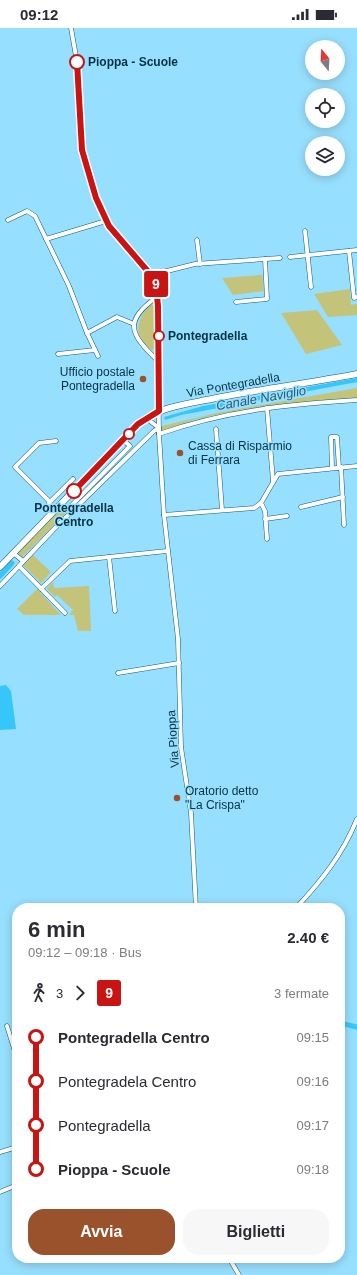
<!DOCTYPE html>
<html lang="it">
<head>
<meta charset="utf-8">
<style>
	body { margin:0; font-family:Arial,sans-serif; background:#f7f7f7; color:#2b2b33; height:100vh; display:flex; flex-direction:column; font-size:15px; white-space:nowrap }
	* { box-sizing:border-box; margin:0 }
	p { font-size:13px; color:#7c7c81 }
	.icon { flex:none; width:22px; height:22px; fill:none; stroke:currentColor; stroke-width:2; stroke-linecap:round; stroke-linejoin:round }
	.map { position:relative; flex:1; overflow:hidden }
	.panel { position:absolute; left:12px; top:875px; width:333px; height:360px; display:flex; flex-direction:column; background:#fff; border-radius:16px; box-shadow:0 2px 10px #0003 }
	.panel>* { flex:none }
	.badge { padding:0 8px; border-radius:3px; font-size:14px; line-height:26px }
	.needle { width:26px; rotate:342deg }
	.buttons { position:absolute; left:305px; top:12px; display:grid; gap:8px }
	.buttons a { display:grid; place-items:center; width:40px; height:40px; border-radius:50%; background:#fff; box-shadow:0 2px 10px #0003; font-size:20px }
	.map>.badge { position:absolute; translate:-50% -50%; box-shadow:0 0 0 2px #fff }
	.legs { display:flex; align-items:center; gap:6px; height:44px; padding:0 16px; font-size:13px }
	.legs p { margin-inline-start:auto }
	.head { display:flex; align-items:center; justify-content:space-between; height:68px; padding:0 16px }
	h1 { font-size:22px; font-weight:800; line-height:30px }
	.action { display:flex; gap:8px; margin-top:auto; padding:8px 16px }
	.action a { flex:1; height:46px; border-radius:16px; background:#99522b; color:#fff; font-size:16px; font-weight:800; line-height:46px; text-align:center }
	.action a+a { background:#f7f7f7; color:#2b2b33 }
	ul { padding:0 16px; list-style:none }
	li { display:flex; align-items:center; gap:14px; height:44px; font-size:15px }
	li i { display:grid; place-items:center; width:6px; height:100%; margin:0 5px; background:currentColor }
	li i::after { content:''; width:10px; height:10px; margin:-5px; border:3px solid; border-radius:50%; background:#fff }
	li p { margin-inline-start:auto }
	li:first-child i { background:linear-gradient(#0000 50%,currentColor 0) }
	li:last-child i { background:linear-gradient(currentColor 50%,#0000 0) }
	.status { display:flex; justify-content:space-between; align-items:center; height:28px; padding:0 20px; background:#fff; direction:ltr }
	.status svg { height:11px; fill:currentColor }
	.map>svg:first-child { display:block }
	.green { fill:#c4c37a }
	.water { fill:#36c6f9 }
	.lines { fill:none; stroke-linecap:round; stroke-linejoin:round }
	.canal { stroke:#36c6f9; stroke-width:5 }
	.street-casing { stroke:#0c5e7a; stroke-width:5 }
	.secondary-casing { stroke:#0c5e7a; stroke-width:7 }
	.street { stroke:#fff; stroke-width:4 }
	.secondary { stroke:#fff; stroke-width:6 }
	.line-1-casing { stroke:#fff; stroke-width:9 }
	.line-1 { stroke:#c91414; stroke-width:6 }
	.stop-1-dot { fill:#fff; stroke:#c91414; stroke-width:2 }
	.poi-dot { fill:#99522b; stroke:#97dffe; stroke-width:1.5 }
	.labels { text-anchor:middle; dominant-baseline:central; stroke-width:3; stroke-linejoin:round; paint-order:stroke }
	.stop-label { font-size:12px; font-weight:bold; fill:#073242; stroke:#97dffe; text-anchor:start }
	.poi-label { font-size:12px; fill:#073242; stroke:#97dffe; text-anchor:start }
	.street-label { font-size:12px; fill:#073242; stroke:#97dffe }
	.water-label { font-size:13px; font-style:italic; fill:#275d73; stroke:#97dffe }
</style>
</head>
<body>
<div class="status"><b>09:12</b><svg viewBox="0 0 49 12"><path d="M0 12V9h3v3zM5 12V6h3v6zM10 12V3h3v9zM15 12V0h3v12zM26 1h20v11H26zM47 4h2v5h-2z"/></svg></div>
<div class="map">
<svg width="357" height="1247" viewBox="0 0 357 1247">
	<rect width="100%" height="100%" fill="#97dffe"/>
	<g class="green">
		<polygon points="262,247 264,263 233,267 222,250"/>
		<polygon points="350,261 351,277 357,276 357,287 328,289 314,266"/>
		<path d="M150 277H155L156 279V319L152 322C132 310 136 291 150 277Z"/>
		<polygon points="317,282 342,317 306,326 281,285"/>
		<polygon points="357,360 357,370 274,377 216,387 196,391 160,404 162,398 216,385"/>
		<polygon points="61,479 66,485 22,529 17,524"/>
		<polygon points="32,526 51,544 41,555 22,536"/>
		<polygon points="53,554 54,560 89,558 91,603 78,603 74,587 69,587 73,582 57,567 55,569 47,561"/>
		<polygon points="37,561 61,587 24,587 17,581"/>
	</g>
	<g class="water">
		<polygon points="357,350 357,354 181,387 165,392 164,389 203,378"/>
		<polygon points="6,657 11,663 16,701 0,702 0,658"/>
	</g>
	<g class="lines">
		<g class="canal">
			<polyline points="0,548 12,535"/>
			<polyline points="340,995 357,999"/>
		</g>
		<defs>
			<g id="street">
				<polyline points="71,0 77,34 82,123 95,170 106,193 151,247 157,262 159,406 164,487 178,611 181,719 191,785 196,880"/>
				<polyline points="8,192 27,183 35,188 69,258 87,305 98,328"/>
				<polyline points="305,203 311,259"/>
				<polyline points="46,211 106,193"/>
				<polyline points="197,212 200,236"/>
				<polyline points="349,223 354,270 357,269"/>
				<polyline points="290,229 357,222"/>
				<polyline points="151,247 195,236 280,230"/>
				<path d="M158 268C122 294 130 306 159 334"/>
				<polyline points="236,274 267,271 265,231"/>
				<polyline points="87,305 117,289 134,296"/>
				<polyline points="58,326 95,322"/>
				<polyline points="267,380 273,453"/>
				<polyline points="146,390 159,400"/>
				<polyline points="216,401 222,482"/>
				<path d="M159 406C225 383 288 376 357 372"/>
				<polyline points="341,439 344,497"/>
				<polyline points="332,440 331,409 337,409 339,440"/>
				<polyline points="50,474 15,439 39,415 56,413"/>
				<polyline points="261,475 265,483 267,511"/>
				<polyline points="301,479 343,469"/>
				<polyline points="67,482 130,418 123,412"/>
				<polyline points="52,485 49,475 73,451"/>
				<polyline points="164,487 254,480 261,475 278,446 357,438"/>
				<polyline points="265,491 287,488"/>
				<polyline points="13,525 23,533"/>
				<polyline points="109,529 115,583"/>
				<polyline points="19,538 65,585"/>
				<polyline points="0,558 54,501 154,403 159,400"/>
				<polyline points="41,561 70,533 167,523"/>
				<polyline points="118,645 179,635"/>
				<path d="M296 880C322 852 343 826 357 791"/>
				<polyline points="7,998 17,1030"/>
				<polyline points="0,1124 17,1119"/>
				<polyline points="0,1164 17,1157"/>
				<polyline points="229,1230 239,1247"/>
			</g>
			<path id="secondary" d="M0 539 138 396C159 378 189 376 216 370 262 361 310 355 357 346"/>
		</defs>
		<use href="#street" class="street-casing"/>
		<use href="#secondary" class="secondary-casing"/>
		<use href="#street" class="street"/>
		<use href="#secondary" class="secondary"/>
	</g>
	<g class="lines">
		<defs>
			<polyline id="line-1" points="74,463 138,396 159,383 158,278 156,258 151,247 109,198 96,170 82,122 77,34"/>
		</defs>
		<use href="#line-1" class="line-1-casing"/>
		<use href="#line-1" class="line-1"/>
	</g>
	<g class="stop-1-dot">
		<circle cx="77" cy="34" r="7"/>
		<circle cx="159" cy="308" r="5"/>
		<circle cx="129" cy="406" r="5"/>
		<circle cx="74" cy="463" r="7"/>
	</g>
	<g class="poi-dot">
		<circle cx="143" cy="351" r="4"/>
		<circle cx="180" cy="425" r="4"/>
		<circle cx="177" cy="770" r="4"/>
	</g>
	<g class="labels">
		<g class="stop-label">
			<text x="88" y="34">Pioppa - Scuole</text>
			<text x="168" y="308">Pontegradella</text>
			<text x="74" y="480" text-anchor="middle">Pontegradella<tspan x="74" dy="14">Centro</tspan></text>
		</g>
		<g class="poi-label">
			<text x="135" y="344" text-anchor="end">Ufficio postale<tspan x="135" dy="14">Pontegradella</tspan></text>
			<text x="188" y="418">Cassa di Risparmio<tspan x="188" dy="14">di Ferrara</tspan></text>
			<text x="185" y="763">Oratorio detto<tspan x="185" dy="14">"La Crispa"</tspan></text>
		</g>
		<g class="street-label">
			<text transform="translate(233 357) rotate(-10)">Via Pontegradella</text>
			<text transform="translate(173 711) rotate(-94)">Via Pioppa</text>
		</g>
		<g class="water-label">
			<text transform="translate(261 370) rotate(-10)">Canale Naviglio</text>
		</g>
	</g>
</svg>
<div class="buttons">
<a><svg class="needle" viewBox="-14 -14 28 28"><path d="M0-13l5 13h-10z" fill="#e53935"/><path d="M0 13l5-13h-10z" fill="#7c7c81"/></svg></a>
<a><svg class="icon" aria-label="locate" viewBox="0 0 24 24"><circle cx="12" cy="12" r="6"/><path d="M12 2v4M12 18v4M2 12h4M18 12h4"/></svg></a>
<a><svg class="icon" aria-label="layers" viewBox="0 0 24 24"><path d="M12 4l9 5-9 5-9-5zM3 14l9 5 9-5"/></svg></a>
</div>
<b class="badge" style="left:156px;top:256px;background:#c91414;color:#fff">9</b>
<section class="panel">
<div class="head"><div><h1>6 min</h1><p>09:12 – 09:18 · Bus</p></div><b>2.40 €</b></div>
<div class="legs"><svg class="icon" aria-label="walk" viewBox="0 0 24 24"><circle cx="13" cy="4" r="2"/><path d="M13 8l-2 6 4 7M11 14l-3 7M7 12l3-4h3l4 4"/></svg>3<svg class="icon" aria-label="forward" viewBox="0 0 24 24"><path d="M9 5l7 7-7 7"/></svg><b class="badge" style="background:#c91414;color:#fff">9</b><p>3 fermate</p></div>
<ul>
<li><i style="color:#c91414"></i><b>Pontegradella Centro</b><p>09:15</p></li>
<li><i style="color:#c91414"></i><span>Pontegradela Centro</span><p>09:16</p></li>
<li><i style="color:#c91414"></i><span>Pontegradella</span><p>09:17</p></li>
<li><i style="color:#c91414"></i><b>Pioppa - Scuole</b><p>09:18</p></li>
</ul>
<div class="action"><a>Avvia</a><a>Biglietti</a></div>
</section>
</div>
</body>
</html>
